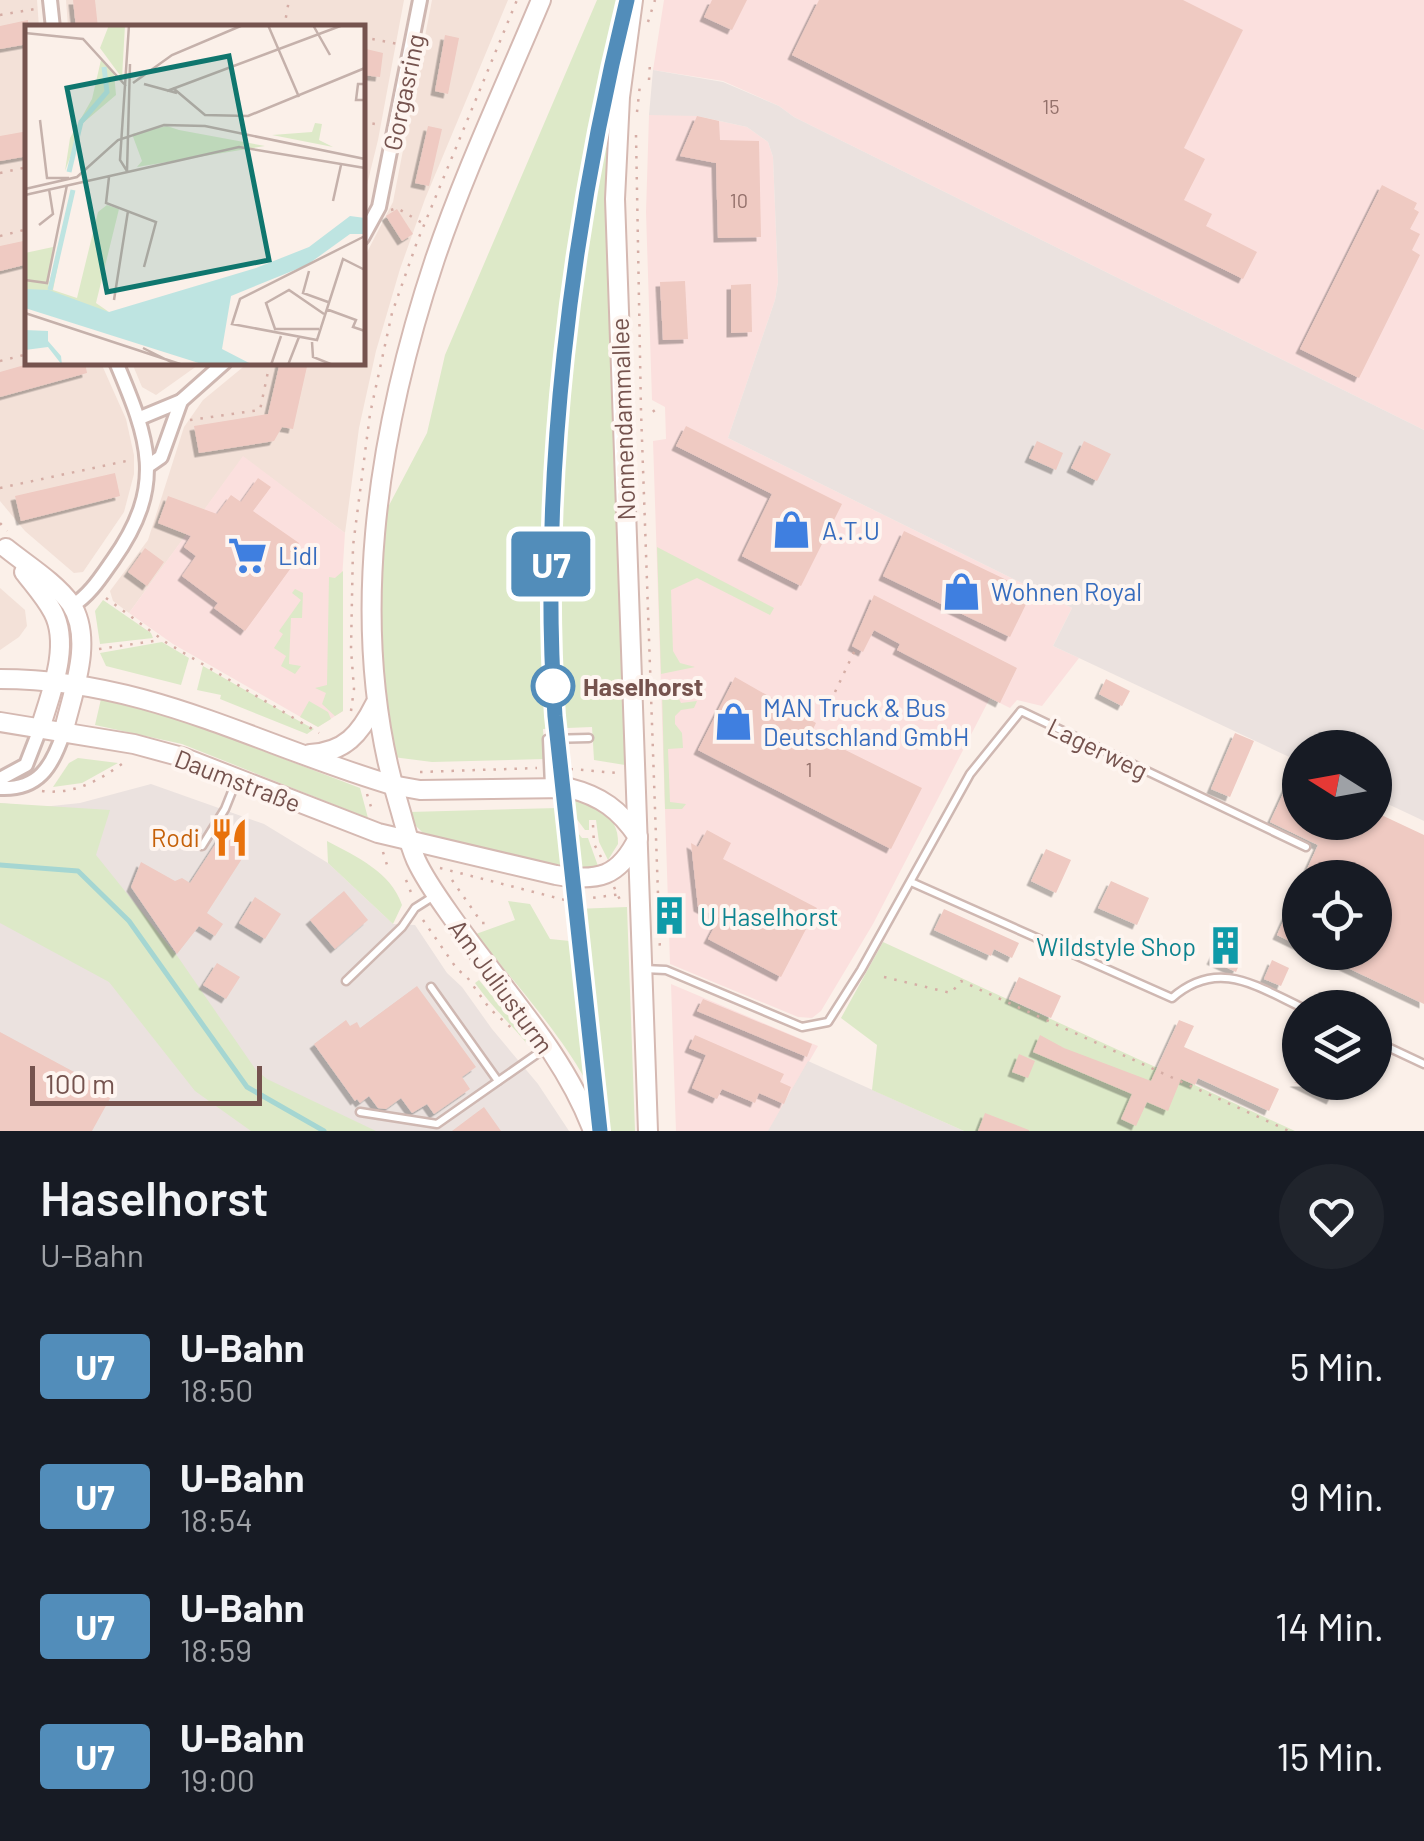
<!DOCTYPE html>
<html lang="de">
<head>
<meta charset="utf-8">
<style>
	body { margin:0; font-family:Barlow,sans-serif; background:#20242c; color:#f1f3f6; height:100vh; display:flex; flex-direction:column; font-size:38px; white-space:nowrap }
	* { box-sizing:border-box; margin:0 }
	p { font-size:32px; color:#9ea1a6 }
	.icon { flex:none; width:55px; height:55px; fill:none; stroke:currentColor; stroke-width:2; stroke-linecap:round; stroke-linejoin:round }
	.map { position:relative; height:1131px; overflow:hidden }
	.sheet { display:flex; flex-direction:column; background:#171b24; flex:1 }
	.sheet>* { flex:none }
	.badge { padding:0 20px; border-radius:8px; font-size:35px; line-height:65px }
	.needle { width:65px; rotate:281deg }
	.fabs { position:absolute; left:1282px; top:730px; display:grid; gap:20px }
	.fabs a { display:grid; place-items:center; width:110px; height:110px; border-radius:50%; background:#171b24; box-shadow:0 2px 8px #0004; font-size:50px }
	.scale { position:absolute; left:30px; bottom:25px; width:232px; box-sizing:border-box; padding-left:10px; border:5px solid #75534e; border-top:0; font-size:28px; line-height:35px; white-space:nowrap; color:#75534e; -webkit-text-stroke:8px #fef5f0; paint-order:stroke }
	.map>.badge { position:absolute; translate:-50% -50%; box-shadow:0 0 0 5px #fff }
	.round { display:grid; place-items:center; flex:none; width:105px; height:105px; border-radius:52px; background:#20242c }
	.summary { display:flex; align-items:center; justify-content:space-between; height:170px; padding:0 40px }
	h1 { font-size:48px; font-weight:600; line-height:75px }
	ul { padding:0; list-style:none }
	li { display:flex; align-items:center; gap:30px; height:130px; padding:0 40px }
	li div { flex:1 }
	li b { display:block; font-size:38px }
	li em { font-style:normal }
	li .badge { min-width:110px; font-weight:700; text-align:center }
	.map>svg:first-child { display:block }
	.residential { fill:#f3e1d8 }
	.commercial { fill:#fbe0de }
	.industrial { fill:#ebe2df }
	.green { fill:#dde9c8 }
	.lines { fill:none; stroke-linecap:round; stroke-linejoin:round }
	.stream { stroke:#a5d6d2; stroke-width:5 }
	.building { fill:#efcac2; filter:url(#shadow) }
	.lane-casing { stroke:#cfb8b2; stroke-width:11 }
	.street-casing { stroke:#cfb8b2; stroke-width:18 }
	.secondary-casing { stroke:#d5b9b2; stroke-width:22 }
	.path { stroke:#d5ada5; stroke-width:2.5; stroke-dasharray:2.5 8; stroke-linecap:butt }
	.lane { stroke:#fff; stroke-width:6 }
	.street { stroke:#fff; stroke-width:12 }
	.secondary { stroke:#fff; stroke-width:18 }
	.line-casing { stroke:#fff; stroke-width:22 }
	.line { stroke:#528dba; stroke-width:15 }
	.stop-dot { fill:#fff; stroke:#528dba; stroke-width:5 }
	.labels { text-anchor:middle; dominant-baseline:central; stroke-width:8; stroke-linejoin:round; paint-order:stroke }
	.number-label { font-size:20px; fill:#94716b }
	.street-label { font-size:25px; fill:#75534e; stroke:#fef5f0 }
	.shop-label { font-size:25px; fill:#366cbe; stroke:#fef5f0; text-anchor:start }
	.stop-label { font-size:25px; font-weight:bold; fill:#75534e; stroke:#fef5f0; text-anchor:start }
	.food-label { font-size:25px; fill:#c56008; stroke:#fef5f0; text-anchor:end }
	.culture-label { font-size:25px; fill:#0d838f; stroke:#fef5f0; text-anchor:start }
	.inset-river { fill:none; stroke:#bee4e1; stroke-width:5 }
	.inset-road { fill:none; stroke:#c5b1ab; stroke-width:2.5 }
	.view { fill:#0f766e; fill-opacity:0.15; stroke:#0f766e; stroke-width:5 }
	.inset-edge { fill:none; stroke:#75534e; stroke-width:5 }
</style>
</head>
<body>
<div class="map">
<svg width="1424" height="1131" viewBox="0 0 1424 1131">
	<defs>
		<filter id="shadow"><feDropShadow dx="-4.5" dy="4.5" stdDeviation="0" flood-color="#0004"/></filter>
	</defs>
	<rect width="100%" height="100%" fill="#fbf0e9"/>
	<g class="residential">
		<polygon points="0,0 37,0 39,27 28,28 28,362 101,363 126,419 134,455 134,474 124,512 83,572 74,573 25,531 0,501"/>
		<polygon points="66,0 404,0 378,140 363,201 362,28 68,27"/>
		<polygon points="432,0 508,0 425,199 400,269 376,351 359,428 345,533 243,457 129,613 113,601 110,591 148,540 184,427 203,400 248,363 362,362 363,260 393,202"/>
		<polygon points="132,363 201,363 156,395 142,387"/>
		<polygon points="0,588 25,610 27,626 19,637 0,650"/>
	</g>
	<g class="commercial">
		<polygon points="664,0 1424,0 1424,430 794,117 779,106 723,81 653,70"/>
		<polygon points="656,112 697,116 747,127 768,142 773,157 778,282 775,300 728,438 1072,608 1053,646 1079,658 1042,706 1017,700 1010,708 990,698 873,924 821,1011 812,1018 798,1017 670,964 653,441 666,439 665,407 652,400 646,212 649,115"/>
		<polygon points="243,456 345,533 341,595 343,711 318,727 173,644 129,613"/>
		<polygon points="671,984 818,1046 769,1131 676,1131"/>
	</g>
	<g class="industrial">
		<polygon points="653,70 723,82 779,106 794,117 1424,430 1424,821 1375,798 1375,748 1300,748 1300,762 1079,658 1053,646 1072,608 728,438 775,300 778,282 773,157 768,142 747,127 697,116 649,115"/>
		<polygon points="151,784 264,824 328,863 393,924 415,925 447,973 462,987 492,1029 538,1084 569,1131 0,1131 0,803 42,807 80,803"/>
		<polygon points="808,1061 964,1131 768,1131"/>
	</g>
	<g class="green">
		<polygon points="597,0 626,0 608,199 625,765 594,760 592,727 543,729 545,759 432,762 393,757 383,682 379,576 385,513 427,433 445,355"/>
		<polygon points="657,547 774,608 770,615 697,578 671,590 673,651 680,663 695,667 661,674"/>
		<polygon points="343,571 343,711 335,716 322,704 326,693 315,688 327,685 329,577 335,578"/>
		<polygon points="295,589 303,593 302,618 291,618 289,664 301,666 295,674 281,666 286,656 274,648 283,634 279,631 301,600 292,593"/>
		<polygon points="103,600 151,633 153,638 100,644 95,611"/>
		<polygon points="162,642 189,658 181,685 106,666 100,653"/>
		<polygon points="203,666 299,721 314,729 307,734 220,699 221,695 197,690"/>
		<polygon points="662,691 675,691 681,703 697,701 694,708 681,710 675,716 675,724 682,733 683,748 668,749 670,802 686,804 682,809 665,809"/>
		<polygon points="101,699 182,720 360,788 368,818 182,744 95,725"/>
		<polygon points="309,701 328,712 331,719 318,727 300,717"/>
		<polygon points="78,758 118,763 82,783 53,787 69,763"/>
		<path d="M561 798C588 801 620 812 618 844L608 860 599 842 596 820H589V830H585Z"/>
		<polygon points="0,803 110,810 96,855 178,957 256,1070 267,1079 376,1131 251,1131 195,1091 109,982 0,923"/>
		<polygon points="558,808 582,838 588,838 598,866 583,870 561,868 425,835 413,823 409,812"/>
		<path d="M327 841C357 857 391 872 402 905L393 924 328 863Z"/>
		<path d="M508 901 530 904 550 939 570 941 575 909 627 907 635 1131H608C585 1057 522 994 476 934L515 920Z"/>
		<polygon points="883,942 1295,1131 964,1131 872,1090 877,1045 841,1018"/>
		<path d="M479 980 530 1042 528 1045C510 1023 491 1006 475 983Z"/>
	</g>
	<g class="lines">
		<polyline class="stream" points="0,865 78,871 129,921 247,1087 324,1131"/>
	</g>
	<g class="building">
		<polygon points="73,0 95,0 98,28 76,28"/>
		<polygon points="712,0 747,0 732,30 704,17"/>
		<polygon points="819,0 1183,0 1243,30 1184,148 1205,159 1184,200 1212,214 1206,226 1257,252 1243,279 792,55"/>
		<polygon points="28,20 28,44 0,49 0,26"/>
		<polygon points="445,35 459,38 448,94 435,91"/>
		<polygon points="362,48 383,53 380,77 362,75"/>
		<polygon points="697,116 719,121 720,140 759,141 761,237 718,238 716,163 680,156"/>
		<polygon points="428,126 442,129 429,186 415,183"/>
		<polygon points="28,131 28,156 0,161 0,136"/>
		<polygon points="1382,185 1417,203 1414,209 1419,212 1410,229 1420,234 1412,250 1420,255 1359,378 1300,349"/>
		<polygon points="397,209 413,234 402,241 386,216"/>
		<polygon points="28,240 28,264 0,271 0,246"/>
		<polygon points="685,281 688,339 663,340 660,282"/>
		<polygon points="751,284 752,332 731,333 731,285"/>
		<polygon points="85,362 87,373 0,397 0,372 35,362"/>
		<polygon points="280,362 308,362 293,429 282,427 274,441 199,453 194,426 268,414"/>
		<polygon points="686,426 842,504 801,586 742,556 772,494 676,446"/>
		<polygon points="1037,441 1063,453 1056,470 1029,458"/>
		<polygon points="1084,441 1111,454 1097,481 1071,468"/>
		<polygon points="115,473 120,496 21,521 15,496"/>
		<polygon points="258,478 271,487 253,511 299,543 294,549 301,554 245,631 214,608 218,603 182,576 196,556 184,547 191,536 158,523 168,496 217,514 231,495 241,502"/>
		<polygon points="904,531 1032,592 1010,637 883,576"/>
		<polygon points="145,548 164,562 147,586 128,572"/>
		<polygon points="874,595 1017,668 1000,703 897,650 900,644 874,630 863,652 852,646"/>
		<polygon points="735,677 816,723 811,733 922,788 891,849 698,750"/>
		<polygon points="1106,679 1130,691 1122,706 1099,694"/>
		<polygon points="1235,733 1254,741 1230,797 1211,789"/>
		<polygon points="1300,757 1300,822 1375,822 1375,812 1424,835 1424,1004 1314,952 1375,952 1375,878 1303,878 1318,845 1270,822"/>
		<polygon points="229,823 242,831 234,842 247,851 207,913 223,924 215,936 199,926 177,954 131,887 141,862 175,881 182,878 190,883"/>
		<polygon points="707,830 731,843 723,859 817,908 781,977 708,939 719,918 698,907 691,843 698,847"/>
		<polygon points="1046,849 1071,860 1056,893 1031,881"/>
		<polygon points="1111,881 1149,898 1137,925 1098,908"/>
		<polygon points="1300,885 1300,946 1277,935"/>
		<polygon points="344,891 368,920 335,949 310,920"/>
		<polygon points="255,897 281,914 265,939 239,923"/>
		<polygon points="944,909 1019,943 1012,958 994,949 991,956 934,930"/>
		<polygon points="1225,931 1237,937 1229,954 1241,961 1236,972 1211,960"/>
		<polygon points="1272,960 1289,968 1281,986 1264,979"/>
		<polygon points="217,963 240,977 226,999 203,985"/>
		<polygon points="1019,977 1061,996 1051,1018 1009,999"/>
		<polygon points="417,986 476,1067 462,1077 470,1089 434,1114 427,1104 412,1113 401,1098 386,1109 378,1108 369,1096 360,1103 357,1099 355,1101 314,1044 346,1020 350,1026 357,1022 360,1028"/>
		<polygon points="703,999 812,1044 807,1057 697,1011"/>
		<polygon points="1179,1020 1194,1026 1184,1047 1279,1089 1269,1111 1198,1078 1195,1085 1181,1079 1168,1111 1147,1102 1136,1126 1121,1119 1132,1094 1033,1052 1040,1035 1064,1048 1151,1081"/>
		<polygon points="0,1032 113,1093 92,1131 0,1131"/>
		<polygon points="695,1035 784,1074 780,1082 791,1087 784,1104 759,1093 755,1103 722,1089 717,1099 692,1088 706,1055 689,1048"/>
		<polygon points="1019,1054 1035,1061 1028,1078 1012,1072"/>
		<polygon points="1294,1082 1331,1082 1338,1086 1331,1100"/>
		<polygon points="484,1107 501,1131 452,1131"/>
		<polygon points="985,1113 1029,1130 1029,1131 978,1131"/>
	</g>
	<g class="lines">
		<defs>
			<g id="lane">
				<polyline points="549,786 547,739 589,738"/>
				<polyline points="202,846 225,809 237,779"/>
				<path d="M911 882 1172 998C1218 958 1256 986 1303 1008"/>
				<polyline points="644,969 666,970 802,1027 828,1022 861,970 970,774 1021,711 1306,847"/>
				<polyline points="346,981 402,927 415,908 434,896"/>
				<polyline points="431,987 498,1081"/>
				<polyline points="1375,1041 1424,1064"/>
				<polyline points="360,1112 437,1124 547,1047"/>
			</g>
			<g id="street">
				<polyline points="50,0 53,28"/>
				<polyline points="362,238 379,207 420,0"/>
				<polyline points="140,418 181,401 225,362"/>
				<polyline points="148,466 161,457 181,401"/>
				<path d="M72 606C90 595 101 577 113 560 166 485 149 440 116 362"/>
				<polyline points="0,779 26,765 40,729"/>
				<path d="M0 788C38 790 52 767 63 734"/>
			</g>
			<g id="secondary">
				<path d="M541 0C505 86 465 171 435 259 377 433 345 631 400 809 405 826 409 844 416 860 426 882 442 903 456 923 504 991 564 1053 593 1131"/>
				<polyline points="633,0 620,97 615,199 648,1131"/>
				<path d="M6 548C27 565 55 582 71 604 95 641 71 696 63 734"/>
				<path d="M24 572C34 585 45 597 53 612 71 646 50 695 40 729"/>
				<path d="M0 679C147 679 257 745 392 785L420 790 569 788C601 796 620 810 638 837"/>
				<path d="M0 722 134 744 182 757 378 833 556 875C598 882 619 877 638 838"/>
				<path d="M310 754C345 752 360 734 375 704"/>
			</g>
		</defs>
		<use href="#lane" class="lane-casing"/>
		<use href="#street" class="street-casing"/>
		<use href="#secondary" class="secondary-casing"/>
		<g class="path">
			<polyline points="0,15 35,9"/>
			<polyline points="648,22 655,0"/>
			<polyline points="270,28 313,28"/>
			<polyline points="284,28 289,0"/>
			<polyline points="362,37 398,44"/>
			<polyline points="649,80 650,63"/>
			<polyline points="637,112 640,85"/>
			<polyline points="362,122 382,125"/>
			<polyline points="636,135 641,411 660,951"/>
			<polyline points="0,173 28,167"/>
			<polyline points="391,210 397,208 424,224"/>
			<polyline points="0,236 28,229"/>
			<polyline points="0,361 28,354"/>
			<polyline points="653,410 656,414"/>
			<polyline points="190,420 260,410 270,362"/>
			<polyline points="0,488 131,460"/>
			<polyline points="0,523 7,531"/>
			<polyline points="106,598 167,643 319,733"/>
			<polyline points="99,649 161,640"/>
			<polyline points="351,711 354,689 351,649 353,546 370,414 392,313 417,242 517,0"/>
			<polyline points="826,711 855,650"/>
			<polyline points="560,768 617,773"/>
			<polyline points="420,772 537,768"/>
			<path d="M42 791C75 795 100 780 126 761"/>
			<polyline points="367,794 372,810"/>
			<polyline points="593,825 594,844 601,857"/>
			<polyline points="383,852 387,865"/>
			<polyline points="440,868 569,901 622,894"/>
			<polyline points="406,880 412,895"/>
			<polyline points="452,880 482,923 489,923"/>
			<polyline points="614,887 621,902"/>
			<polyline points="423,920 457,969 467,977 490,1009 516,1032"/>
			<polyline points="665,931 673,927"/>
			<polyline points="884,977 951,993 961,981 1289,1131"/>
		</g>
		<use href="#lane" class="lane"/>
		<use href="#street" class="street"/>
		<use href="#secondary" class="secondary"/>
	</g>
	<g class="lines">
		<defs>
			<path id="line" d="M600 1131 555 716C539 481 571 228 627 0"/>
		</defs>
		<use href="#line" class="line-casing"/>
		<use href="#line" class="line"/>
	</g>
	<defs>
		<symbol id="shop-bare" viewBox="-9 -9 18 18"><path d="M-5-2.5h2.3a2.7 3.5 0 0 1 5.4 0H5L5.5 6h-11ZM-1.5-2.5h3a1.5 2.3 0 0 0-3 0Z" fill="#3f7fe0" stroke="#fef5f0" stroke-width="2.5" paint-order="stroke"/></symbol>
		<symbol id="supermarket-bare" viewBox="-9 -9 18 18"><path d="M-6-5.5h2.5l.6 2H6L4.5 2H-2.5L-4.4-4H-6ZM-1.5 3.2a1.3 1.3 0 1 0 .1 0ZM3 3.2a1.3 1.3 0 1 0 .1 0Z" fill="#3f7fe0" stroke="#fef5f0" stroke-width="2.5" paint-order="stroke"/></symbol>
		<symbol id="restaurant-bare" viewBox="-9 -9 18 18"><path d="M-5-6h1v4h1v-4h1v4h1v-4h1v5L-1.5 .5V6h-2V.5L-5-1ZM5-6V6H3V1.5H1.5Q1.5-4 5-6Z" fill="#e8710a" stroke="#fef5f0" stroke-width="2.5" paint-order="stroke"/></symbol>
		<symbol id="building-bare" viewBox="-9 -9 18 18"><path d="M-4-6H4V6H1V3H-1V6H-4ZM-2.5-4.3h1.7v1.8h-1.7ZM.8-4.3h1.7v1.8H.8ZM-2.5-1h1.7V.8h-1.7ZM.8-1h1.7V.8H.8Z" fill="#0f9aa8" stroke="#fef5f0" stroke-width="2.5" paint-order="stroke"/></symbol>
	</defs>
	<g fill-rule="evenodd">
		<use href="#shop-bare" x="764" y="502" width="55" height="55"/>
		<use href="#supermarket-bare" x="220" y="528" width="55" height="55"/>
		<use href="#shop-bare" x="934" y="564" width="55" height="55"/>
		<use href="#shop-bare" x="706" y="694" width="55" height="55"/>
		<use href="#restaurant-bare" x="202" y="810" width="55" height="55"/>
		<use href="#building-bare" x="642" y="888" width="55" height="55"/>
		<use href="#building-bare" x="1198" y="918" width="55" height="55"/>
	</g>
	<circle class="stop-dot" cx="553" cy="686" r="20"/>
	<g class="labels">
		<g class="number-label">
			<text x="1051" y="106">15</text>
			<text x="739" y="200">10</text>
			<text x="809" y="769">1</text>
		</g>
		<g class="street-label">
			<text transform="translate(403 92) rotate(-78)">Gorgasring</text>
			<text transform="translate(622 419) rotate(-92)">Nonnendammallee</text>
			<text transform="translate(1098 748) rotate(26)">Lagerweg</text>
			<text transform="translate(238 780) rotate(21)">Daumstraße</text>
			<text transform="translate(502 986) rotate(54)">Am Juliusturm</text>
		</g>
		<g class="shop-label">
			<text x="822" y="530">A.T.U</text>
			<text x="278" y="555">Lidl</text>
			<text x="991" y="591">Wohnen Royal</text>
			<text x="763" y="707">MAN Truck &amp; Bus<tspan x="763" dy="29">Deutschland GmbH</tspan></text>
		</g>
		<g class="stop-label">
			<text x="583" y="686">Haselhorst</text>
		</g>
		<g class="food-label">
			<text x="200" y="837">Rodi</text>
		</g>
		<g class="culture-label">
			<text x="700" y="916">U Haselhorst</text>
			<text x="1196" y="946" text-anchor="end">Wildstyle Shop</text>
		</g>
	</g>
	<g transform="translate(25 25)">
		<rect width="340" height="340" fill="#fbf0e9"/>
		<path d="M84 0H100L97 53 75 23ZM76 35 89 48 91 70 58 98 40 146 45 113 67 74ZM290 98 297 99 294 115 308 122 247 110 287 107ZM142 101 154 105 240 121 112 142 117 136 107 109ZM48 163 28 265 52 273 73 187 82 180 94 184 71 278 84 287 0 264V228L28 222 23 264Z" fill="#dde9c8"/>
		<path d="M325 191 340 193V209H325L282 240 206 271 197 324 228 340H180L0 283V264L24 265 84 287 231 243 284 222ZM0 305 23 306V316L36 331 37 340 23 322 0 325Z" fill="#bee4e1"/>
		<path class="inset-river" d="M44 147 56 97 82 67 79 42M25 265 48 165"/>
		<path class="inset-road" d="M243 0 274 72M288 0 305 30M0 8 58 14 101 61M108 58 147 30 218 0M119 59 152 68M340 59H333L331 75H340M148 63 180 90 223 91 340 43M142 66 318 0M15 95 22 153H44M102 146 95 135 104 0M102 146 105 39M84 152 81 178 131 197 119 242M0 164 52 152 93 115 139 100 180 101 340 134M0 170 214 122 340 143M308 176 316 140M14 200 28 189 24 164M340 211 215 274 207 299 292 315 318 234 340 245M284 246 278 268 303 277M0 255 22 258 42 160M89 275 103 186M301 284 331 295 328 302 340 306M0 288 158 340M294 304H250L241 278 264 265 299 289M287 317 288 332 308 340M118 323 152 340M246 340 256 311M263 340 274 312"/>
		<path class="view" d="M204 31 244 235 82 267 42 63Z"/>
		<rect width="340" height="340" class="inset-edge"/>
	</g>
</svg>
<div class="fabs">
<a><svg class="needle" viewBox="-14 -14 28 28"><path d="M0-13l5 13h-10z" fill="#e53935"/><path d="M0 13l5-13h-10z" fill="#9ea1a6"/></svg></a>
<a><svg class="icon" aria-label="locate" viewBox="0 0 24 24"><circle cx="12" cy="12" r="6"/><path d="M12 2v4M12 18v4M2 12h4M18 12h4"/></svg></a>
<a><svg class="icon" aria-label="layers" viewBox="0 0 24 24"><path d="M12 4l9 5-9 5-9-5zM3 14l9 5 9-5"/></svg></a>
</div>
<div class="scale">100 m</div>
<b class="badge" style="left:551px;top:564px;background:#528dba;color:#fff">U7</b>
</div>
<section class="sheet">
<div class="summary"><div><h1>Haselhorst</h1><p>U-Bahn</p></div><a class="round"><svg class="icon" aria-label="heart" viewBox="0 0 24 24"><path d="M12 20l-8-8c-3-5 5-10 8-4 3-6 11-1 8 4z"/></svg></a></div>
<ul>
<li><span class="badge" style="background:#528dba;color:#fff">U7</span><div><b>U-Bahn</b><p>18:50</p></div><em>5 Min.</em></li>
<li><span class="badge" style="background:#528dba;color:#fff">U7</span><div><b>U-Bahn</b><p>18:54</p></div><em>9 Min.</em></li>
<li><span class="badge" style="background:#528dba;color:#fff">U7</span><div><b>U-Bahn</b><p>18:59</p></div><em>14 Min.</em></li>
<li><span class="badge" style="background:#528dba;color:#fff">U7</span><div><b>U-Bahn</b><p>19:00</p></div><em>15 Min.</em></li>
</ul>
</section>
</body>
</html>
